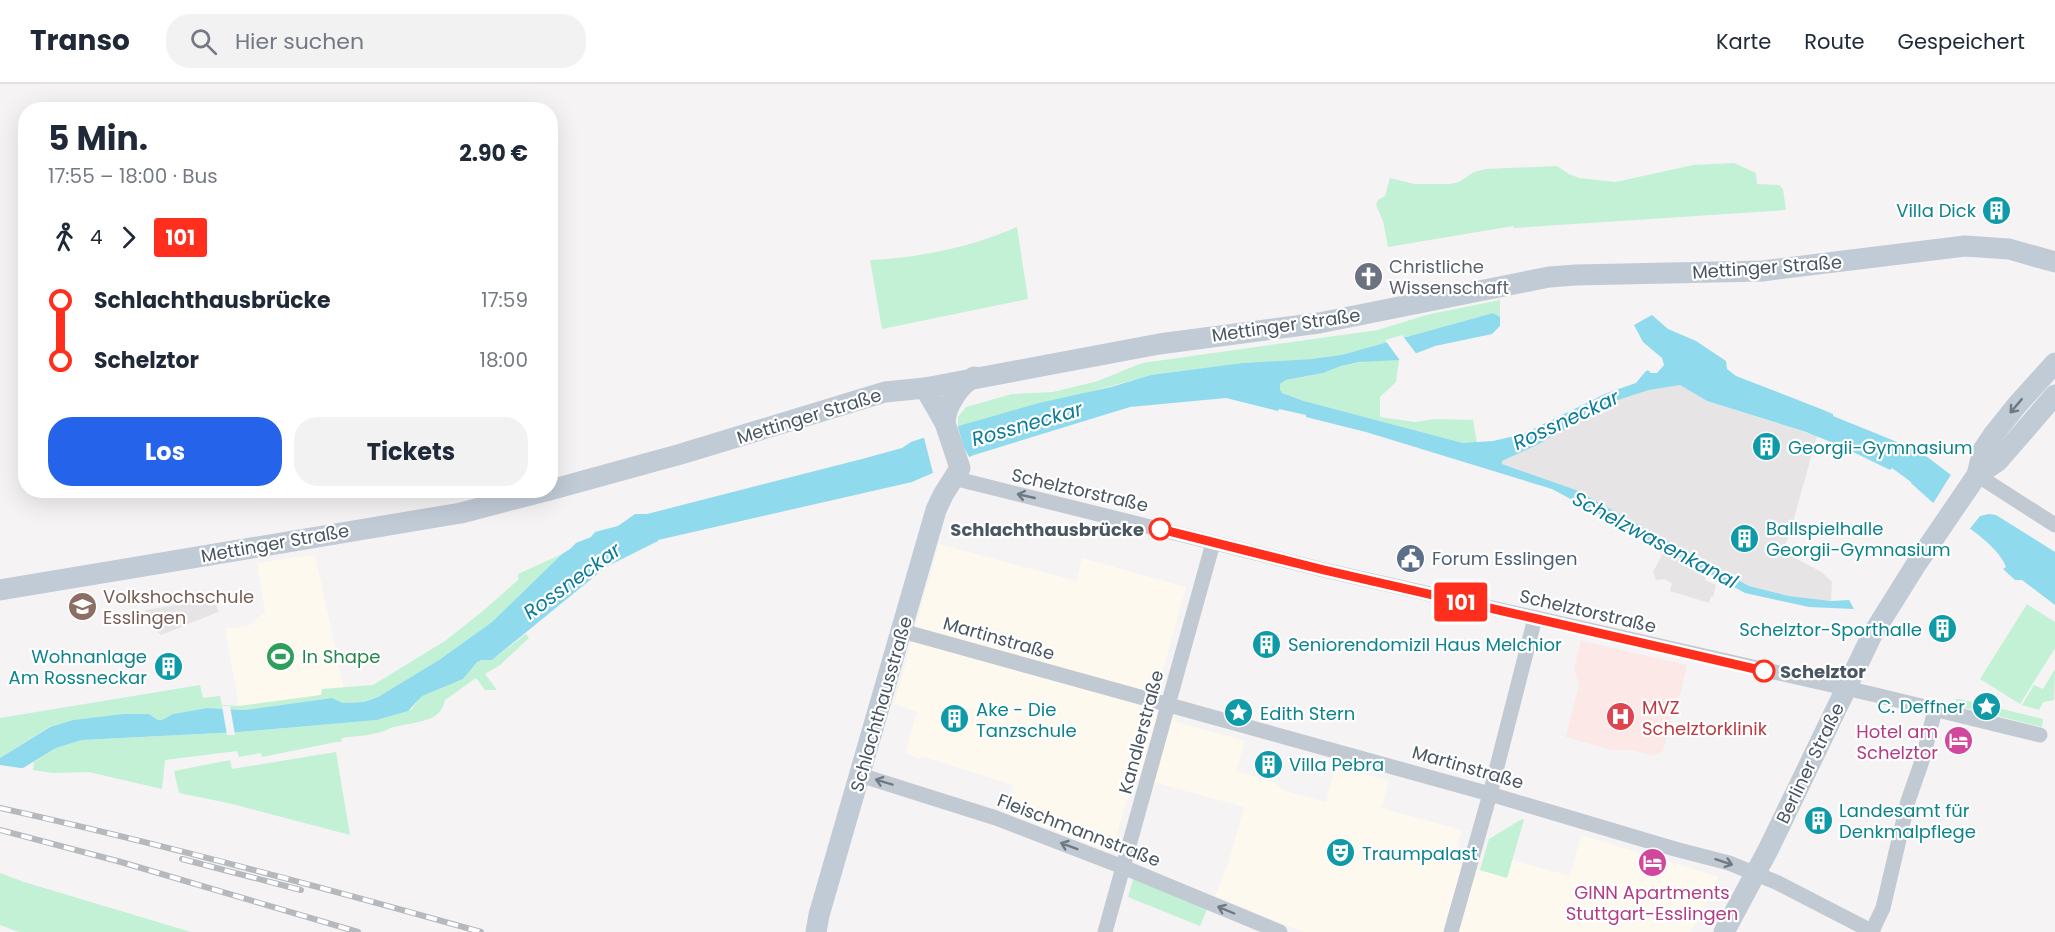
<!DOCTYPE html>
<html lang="de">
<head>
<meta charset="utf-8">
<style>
	body { margin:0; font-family:Poppins,sans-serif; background:#f2f2f3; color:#1f2937; height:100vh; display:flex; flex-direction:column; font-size:22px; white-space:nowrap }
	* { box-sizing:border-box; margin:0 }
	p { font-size:20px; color:#747a83 }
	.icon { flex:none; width:33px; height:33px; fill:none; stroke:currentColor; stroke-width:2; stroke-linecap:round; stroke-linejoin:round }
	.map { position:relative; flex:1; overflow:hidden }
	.sheet { position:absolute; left:18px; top:18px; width:540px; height:396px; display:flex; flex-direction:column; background:#fff; border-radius:24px; box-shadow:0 6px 24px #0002 }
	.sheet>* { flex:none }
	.badge { padding:0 12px; border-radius:4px; font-size:21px; line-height:39px }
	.map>.badge { position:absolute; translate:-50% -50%; box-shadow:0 0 0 3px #fff }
	.legs { display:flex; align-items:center; gap:9px; height:66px; padding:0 30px; font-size:20px }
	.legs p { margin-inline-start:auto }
	.head { display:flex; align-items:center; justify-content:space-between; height:102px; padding:0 30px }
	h1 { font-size:33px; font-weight:700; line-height:45px }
	.primary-button { display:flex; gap:12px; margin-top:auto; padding:12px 30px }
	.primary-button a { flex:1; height:69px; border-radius:24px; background:#2563eb; color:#fff; font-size:24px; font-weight:700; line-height:69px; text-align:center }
	.primary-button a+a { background:#f2f2f3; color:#1f2937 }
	ul { padding:0 30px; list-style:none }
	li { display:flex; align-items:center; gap:21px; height:60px; font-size:22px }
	li i { display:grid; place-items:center; width:9px; height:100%; margin:0 8px; background:currentColor }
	li i::after { content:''; width:15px; height:15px; margin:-8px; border:4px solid; border-radius:50%; background:#fff }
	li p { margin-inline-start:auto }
	li:first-child i { background:linear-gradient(#0000 50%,currentColor 0) }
	li:last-child i { background:linear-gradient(currentColor 50%,#0000 0) }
	header { display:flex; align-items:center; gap:36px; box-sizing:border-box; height:84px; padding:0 30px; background:#fff; border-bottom:2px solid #e0e1e3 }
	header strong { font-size:28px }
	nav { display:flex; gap:33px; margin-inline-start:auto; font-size:21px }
	.search { width:420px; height:54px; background:#f2f2f3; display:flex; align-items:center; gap:15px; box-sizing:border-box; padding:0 21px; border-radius:24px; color:#747a83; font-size:22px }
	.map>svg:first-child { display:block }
	.commercial { fill:#fdf9ef }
	.education { fill:#e6e4e5 }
	.medical { fill:#fce8e6 }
	.green { fill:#c3f1d5 }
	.water { fill:#90daee }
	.pier { fill:#f5f3f3 }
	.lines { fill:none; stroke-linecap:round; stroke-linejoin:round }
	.minor { stroke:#c1cad2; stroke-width:15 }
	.secondary { stroke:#c1cbd6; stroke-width:21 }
	.rail-casing { stroke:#b5b8bd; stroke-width:6 }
	.rail { stroke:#fff; stroke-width:4; stroke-dasharray:11; stroke-linecap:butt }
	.oneway { stroke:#6e7984 }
	.oneway2 { stroke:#6e7983 }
	.line-1-casing { stroke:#fff; stroke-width:14 }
	.line-1 { stroke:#ff2e1d; stroke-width:9 }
	.stop-1-dot { fill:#fff; stroke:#ff2e1d; stroke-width:3 }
	.labels { text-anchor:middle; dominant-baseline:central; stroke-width:4.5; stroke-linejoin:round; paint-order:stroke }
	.culture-label { font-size:18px; fill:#0d838f; stroke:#fff; text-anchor:start }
	.worship-label { font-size:18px; fill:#5b616d; stroke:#fff; text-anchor:start }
	.street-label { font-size:18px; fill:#4a5661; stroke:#fff }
	.stop-label { font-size:18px; font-weight:bold; fill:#4a5661; stroke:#fff; text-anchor:end }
	.service-label { font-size:18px; fill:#4e5e75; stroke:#fff; text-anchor:start }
	.education-label { font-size:18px; fill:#785e54; stroke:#fff; text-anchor:start }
	.leisure-label { font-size:18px; fill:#27864d; stroke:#fff; text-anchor:start }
	.health-label { font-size:18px; fill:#be3a42; stroke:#fff; text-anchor:start }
	.hotel-label { font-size:18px; fill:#b23c85; stroke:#fff; text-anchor:end }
	.water-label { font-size:20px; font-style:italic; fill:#0c7c9b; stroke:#fff }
</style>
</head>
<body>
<header>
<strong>Transo</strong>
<div class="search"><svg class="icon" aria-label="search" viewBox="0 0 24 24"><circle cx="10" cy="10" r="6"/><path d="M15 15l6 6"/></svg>Hier suchen</div>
<nav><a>Karte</a><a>Route</a><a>Gespeichert</a></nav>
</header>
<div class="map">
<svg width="2055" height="848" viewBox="0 0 2055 848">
	<rect width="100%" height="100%" fill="#f5f3f3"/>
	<g class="commercial">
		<polygon points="939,460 1076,497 1082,474 1186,503 1158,604 1177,638 1245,657 1236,687 1274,698 1285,707 1326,718 1336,682 1389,697 1381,724 1462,746 1453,779 1507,794 1512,776 1570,792 1581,751 1719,793 1691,848 1303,848 1215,812 1229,777 1244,723 1160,700 1133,695 1113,764 1107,767 1003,727 1013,701 921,672 920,675 905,669 917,628 894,620"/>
		<polygon points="315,471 344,604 322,605 322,611 239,622 225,545 248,542 265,528 257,480 276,476"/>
	</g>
	<g class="education">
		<polygon points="1680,301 1707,317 1817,352 1789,452 1782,467 1823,489 1832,498 1831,517 1789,512 1749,502 1576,406 1502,380 1502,377 1539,360 1612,318 1649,306"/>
		<polygon points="1664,467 1707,491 1705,496 1716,501 1713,513 1711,512 1709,519 1670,507 1672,499 1664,495 1656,496 1653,488"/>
		<polygon points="215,514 218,528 161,551 149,540 146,526"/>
	</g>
	<polygon class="medical" points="1581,557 1687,581 1680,611 1676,614 1663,667 1654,672 1632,666 1612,666 1566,653 1579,601 1574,585"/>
	<g class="green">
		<polygon points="1734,79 1756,89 1757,100 1779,101 1783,105 1786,126 1514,144 1513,142 1388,163 1383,137 1376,121 1378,116 1385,112 1390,94 1414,100 1450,100 1459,98 1474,88 1486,85 1557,82 1569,90 1579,94 1616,98 1693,81"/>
		<path d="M1017 143 1028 215 882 245 870 176C919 174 972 163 1017 143Z"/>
		<polygon points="1500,216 1500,233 1493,229 1341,271 1311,275 1242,279 1152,291 958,343 958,333 966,323 1012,310 1053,308 1098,297 1142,279 1378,246 1426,231"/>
		<polygon points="1375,276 1399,276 1396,298 1380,313 1380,333 1415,338 1435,335 1473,336 1477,359 1463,359 1304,317 1282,309 1280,307 1280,300 1286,296 1323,289 1341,282"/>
		<polygon points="562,470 492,538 439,576 378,613 364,618 343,619 332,614 245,626 207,624 173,630 162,636 158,636 149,630 73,636 49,643 0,674 0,634 200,601 203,614 220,612 222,621 239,622 321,611 322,605 373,601 445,557 483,527 518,496 518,490"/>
		<polygon points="2027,520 2055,538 2055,564 2020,620 1980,595"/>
		<path d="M526 550 529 554 500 581 485 590 497 606H485L476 594 445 616C442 639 412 638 394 643 389 644 385 647 381 648 369 652 355 652 342 654L341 658H336L262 673 261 669 239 673 237 667 165 676 162 705 89 688 53 689 33 686 34 678 56 664 82 656 239 648 377 636 412 625 421 612 447 600 459 597 477 578 482 576H492Z"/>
		<polygon points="2055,585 2054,616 2043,618 2039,626 2022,621 2034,601 2043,605"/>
		<polygon points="1956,615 1960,615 2043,635 2042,643 1957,622"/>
		<polygon points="336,668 350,751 228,719 179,709 174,687 230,676 232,685"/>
		<polygon points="1522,735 1524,736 1507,794 1480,786 1489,755"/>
		<polygon points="0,789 24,798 191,848 19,848 0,841"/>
		<polygon points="1134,792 1208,823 1200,842 1128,813"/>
	</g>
	<path class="water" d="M1493 229 1500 233V242L1492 250 1435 262 1399 276 1360 278 1341 282 1323 289 1286 296 1280 300V306L1282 309 1304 317 1463 359 1493 357 1523 350 1607 309 1636 299 1645 288 1648 286 1651 289H1657L1664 281 1662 274 1643 258 1634 241 1652 231 1668 245 1696 257 1726 277 1727 285 1736 292 1821 325 1833 330V332L1902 360 1926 372 1951 391 1996 431 2055 468V521L2022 496H2015L2003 485 2006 483C1997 458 1953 434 1932 418 1925 412 1918 405 1911 399V398L1892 384 1890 386 1843 363 1806 348 1707 317 1680 301 1649 306 1612 318 1539 360 1502 377V380L1576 406 1749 502 1789 512 1831 517 1849 516 1854 525 1809 523 1745 509 1552 405 1366 348 1306 333V331L1279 325 1278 327 1226 314 1130 323 974 371 912 398 658 456V457L606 483 492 576H482L477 578 463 595 422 612 408 627 377 636 239 648 82 656 56 664 0 698V674L50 643 73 636 124 630H149L158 636H162L173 630 207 624 245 626 332 614 343 619 364 618 378 613 439 576 492 538 562 470 570 465 576 459 591 453 595 448 618 442 635 430H647L862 375 902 364 911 358 962 341 1039 319 1111 303 1151 291 1242 279 1311 275 1341 271Z"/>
	<g class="pier">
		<polygon points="1402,251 1418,272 1401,278 1385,256"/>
		<polygon points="957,340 964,364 971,376 945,387 933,389 923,350"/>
		<polygon points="1952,389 1998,428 1996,431 1989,430 1980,432 1968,447 1932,421"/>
		<polygon points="222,622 230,622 235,651 227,651"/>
		<polygon points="0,681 27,685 0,701"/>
	</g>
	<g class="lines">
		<g class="minor">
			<polyline points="1977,391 2055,441"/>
			<polyline points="953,394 1324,486 1876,611 2040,651"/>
			<polyline points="902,547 1490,710 1675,765 1729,779 1776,798 1873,848"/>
			<polyline points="860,691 996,734 1123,783 1280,848"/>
			<polyline points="1872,847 1883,824 1908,717 1922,677 1935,626"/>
			<polyline points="1105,848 1213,459"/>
			<polyline points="1451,848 1490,710 1535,534"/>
		</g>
		<g class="secondary">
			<path d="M945 339C945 322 960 301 974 293"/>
			<polyline points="1977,391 1983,366 1993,351 2017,321 2055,279"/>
			<polyline points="550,406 681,370 885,308 925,304 1159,260 1319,239 1549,193 1576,191 1762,187 1965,162 2009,165 2055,178"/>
			<polyline points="0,506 461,429 549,406"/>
			<polyline points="816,848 819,831 936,426 943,411 960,384 945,339 925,304"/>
			<polyline points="1724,848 1768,766 1872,551 1917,479 1977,391 1998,377 2055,311"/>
		</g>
		<defs>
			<g id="rail">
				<path d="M0 724C162 760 321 803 481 848"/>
				<polyline points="0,746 121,778 358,848"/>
				<polyline points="182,775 301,806"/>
			</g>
		</defs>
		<use href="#rail" class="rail-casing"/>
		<use href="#rail" class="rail"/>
	</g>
	<defs><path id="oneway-shaft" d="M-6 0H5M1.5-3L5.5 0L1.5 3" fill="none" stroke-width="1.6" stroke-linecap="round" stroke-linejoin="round" transform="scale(1.5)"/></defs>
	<use class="oneway" href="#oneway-shaft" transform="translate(2016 322) rotate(130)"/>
	<g class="oneway2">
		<use href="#oneway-shaft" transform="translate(1026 412) rotate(-167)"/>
		<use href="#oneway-shaft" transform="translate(884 698) rotate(-163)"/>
		<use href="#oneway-shaft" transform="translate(1069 762) rotate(-159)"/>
		<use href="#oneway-shaft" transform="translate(1724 778) rotate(18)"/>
		<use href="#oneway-shaft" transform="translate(1226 826) rotate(-157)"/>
	</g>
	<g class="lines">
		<defs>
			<polyline id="line-1" points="1160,445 1324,486 1764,587"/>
		</defs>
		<use href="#line-1" class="line-1-casing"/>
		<use href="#line-1" class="line-1"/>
	</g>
	<defs>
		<symbol id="building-disc" viewBox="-11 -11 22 22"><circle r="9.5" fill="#0f9aa8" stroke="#fff"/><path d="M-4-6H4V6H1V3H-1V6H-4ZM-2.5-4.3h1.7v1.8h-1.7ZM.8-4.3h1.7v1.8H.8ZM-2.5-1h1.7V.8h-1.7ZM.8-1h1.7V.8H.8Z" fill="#fff"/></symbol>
		<symbol id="church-disc" viewBox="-11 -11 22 22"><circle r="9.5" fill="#6b7280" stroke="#fff"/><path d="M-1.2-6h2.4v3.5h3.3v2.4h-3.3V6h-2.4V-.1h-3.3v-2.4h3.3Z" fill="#fff"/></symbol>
		<symbol id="civic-disc" viewBox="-11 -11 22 22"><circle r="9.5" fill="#5c6f8a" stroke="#fff"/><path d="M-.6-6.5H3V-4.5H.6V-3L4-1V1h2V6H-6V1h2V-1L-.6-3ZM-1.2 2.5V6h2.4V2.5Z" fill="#fff"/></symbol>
		<symbol id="university-disc" viewBox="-11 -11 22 22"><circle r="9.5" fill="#8d6e63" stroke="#fff"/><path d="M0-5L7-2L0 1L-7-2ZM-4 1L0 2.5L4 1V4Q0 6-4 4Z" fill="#fff"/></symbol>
		<symbol id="stadium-disc" viewBox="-11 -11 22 22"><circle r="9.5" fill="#2e9e5b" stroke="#fff"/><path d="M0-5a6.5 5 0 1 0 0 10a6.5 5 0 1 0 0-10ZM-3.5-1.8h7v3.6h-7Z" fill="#fff"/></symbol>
		<symbol id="sight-disc" viewBox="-11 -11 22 22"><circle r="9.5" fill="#0f9aa8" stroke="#fff"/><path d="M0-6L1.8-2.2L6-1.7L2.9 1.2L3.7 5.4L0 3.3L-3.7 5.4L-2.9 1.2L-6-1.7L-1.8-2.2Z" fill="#fff"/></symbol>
		<symbol id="hospital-disc" viewBox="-11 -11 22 22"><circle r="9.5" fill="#e0444e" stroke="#fff"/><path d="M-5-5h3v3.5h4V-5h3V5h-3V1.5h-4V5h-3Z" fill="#fff"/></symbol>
		<symbol id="hotel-disc" viewBox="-11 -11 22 22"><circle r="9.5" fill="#d1479c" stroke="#fff"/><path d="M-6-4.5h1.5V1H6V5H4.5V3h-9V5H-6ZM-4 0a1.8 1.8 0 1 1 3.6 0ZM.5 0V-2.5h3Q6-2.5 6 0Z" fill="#fff"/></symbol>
		<symbol id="theatre-disc" viewBox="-11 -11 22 22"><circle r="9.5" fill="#0f9aa8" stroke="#fff"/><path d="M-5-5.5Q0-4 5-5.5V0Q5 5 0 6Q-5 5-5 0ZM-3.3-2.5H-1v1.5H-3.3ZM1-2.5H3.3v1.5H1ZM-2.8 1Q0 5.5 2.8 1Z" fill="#fff"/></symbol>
	</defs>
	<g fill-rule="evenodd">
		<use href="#building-disc" x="1980" y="110" width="33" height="33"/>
		<use href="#church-disc" x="1352" y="176" width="33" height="33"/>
		<use href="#building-disc" x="1750" y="346" width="33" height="33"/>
		<use href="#building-disc" x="1728" y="438" width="33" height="33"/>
		<use href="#civic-disc" x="1394" y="458" width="33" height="33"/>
		<use href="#university-disc" x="66" y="506" width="33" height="33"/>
		<use href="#building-disc" x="1926" y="528" width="33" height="33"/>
		<use href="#building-disc" x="1250" y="544" width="33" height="33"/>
		<use href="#stadium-disc" x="264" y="556" width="33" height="33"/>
		<use href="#building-disc" x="152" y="566" width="33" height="33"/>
		<use href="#sight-disc" x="1970" y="606" width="33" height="33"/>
		<use href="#sight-disc" x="1222" y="612" width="33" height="33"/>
		<use href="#hospital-disc" x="1604" y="616" width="33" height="33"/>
		<use href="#building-disc" x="938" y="618" width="33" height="33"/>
		<use href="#hotel-disc" x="1942" y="640" width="33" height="33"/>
		<use href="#building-disc" x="1252" y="664" width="33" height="33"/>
		<use href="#building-disc" x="1802" y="720" width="33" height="33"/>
		<use href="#theatre-disc" x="1324" y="752" width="33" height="33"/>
		<use href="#hotel-disc" x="1636" y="762" width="33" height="33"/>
	</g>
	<g class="stop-1-dot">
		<circle cx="1160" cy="445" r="10"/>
		<circle cx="1764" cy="587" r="10"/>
	</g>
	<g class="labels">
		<g class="culture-label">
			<text x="1976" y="126" text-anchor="end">Villa Dick</text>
			<text x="1788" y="363">Georgii-Gymnasium</text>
			<text x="1766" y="444">Ballspielhalle<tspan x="1766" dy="21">Georgii-Gymnasium</tspan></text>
			<text x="1922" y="545" text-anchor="end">Schelztor-Sporthalle</text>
			<text x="1288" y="560">Seniorendomizil Haus Melchior</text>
			<text x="147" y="572" text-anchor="end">Wohnanlage<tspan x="147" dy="21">Am Rossneckar</tspan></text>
			<text x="1965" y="622" text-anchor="end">C. Deffner</text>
			<text x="976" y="625">Ake - Die<tspan x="976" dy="21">Tanzschule</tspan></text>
			<text x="1260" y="629">Edith Stern</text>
			<text x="1289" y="680">Villa Pebra</text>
			<text x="1839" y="726">Landesamt für<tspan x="1839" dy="21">Denkmalpflege</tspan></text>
			<text x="1362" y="769">Traumpalast</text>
		</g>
		<g class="worship-label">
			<text x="1389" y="182">Christliche<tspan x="1389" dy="21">Wissenschaft</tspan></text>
		</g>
		<g class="street-label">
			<text transform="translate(1767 183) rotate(-4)">Mettinger Straße</text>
			<text transform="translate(1286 241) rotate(-8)">Mettinger Straße</text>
			<text transform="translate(809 332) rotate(-17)">Mettinger Straße</text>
			<text transform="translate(1080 406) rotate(13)">Schelztorstraße</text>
			<text transform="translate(275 459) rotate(-10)">Mettinger Straße</text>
			<text transform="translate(1588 527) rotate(13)">Schelztorstraße</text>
			<text transform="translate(999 554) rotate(16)">Martinstraße</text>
			<text transform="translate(881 620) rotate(-74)">Schlachthausstraße</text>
			<text transform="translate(1141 648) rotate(-75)">Kandlerstraße</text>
			<text transform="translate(1810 679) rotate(-64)">Berliner Straße</text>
			<text transform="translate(1468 683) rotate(16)">Martinstraße</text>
			<text transform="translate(1079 746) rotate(21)">Fleischmannstraße</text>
		</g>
		<g class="stop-label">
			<text x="1144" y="445">Schlachthausbrücke</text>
			<text x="1780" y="587" text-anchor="start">Schelztor</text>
		</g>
		<g class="service-label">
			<text x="1432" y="474">Forum Esslingen</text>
		</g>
		<g class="education-label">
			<text x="103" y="512">Volkshochschule<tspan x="103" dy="21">Esslingen</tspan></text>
		</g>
		<g class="leisure-label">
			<text x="302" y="572">In Shape</text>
		</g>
		<g class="health-label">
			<text x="1642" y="623">MVZ<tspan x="1642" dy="21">Schelztorklinik</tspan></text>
		</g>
		<g class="hotel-label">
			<text x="1938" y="647">Hotel am<tspan x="1938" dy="21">Schelztor</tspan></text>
			<text x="1652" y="808" text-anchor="middle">GINN Apartments<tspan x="1652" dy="21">Stuttgart-Esslingen</tspan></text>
		</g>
		<g class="water-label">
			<text transform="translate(1566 336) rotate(-25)">Rossneckar</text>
			<text transform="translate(1027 340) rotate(-16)">Rossneckar</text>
			<text transform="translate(1655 456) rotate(28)">Schelzwasenkanal</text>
			<text transform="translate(572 497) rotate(-36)">Rossneckar</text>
		</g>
	</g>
</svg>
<b class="badge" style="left:1461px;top:518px;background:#ff2e1d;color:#fff">101</b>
<section class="sheet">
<div class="head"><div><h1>5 Min.</h1><p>17:55 – 18:00 · Bus</p></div><b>2.90 €</b></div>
<div class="legs"><svg class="icon" aria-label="walk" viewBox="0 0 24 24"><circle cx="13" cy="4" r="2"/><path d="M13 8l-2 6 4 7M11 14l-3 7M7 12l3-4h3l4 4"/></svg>4<svg class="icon" aria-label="forward" viewBox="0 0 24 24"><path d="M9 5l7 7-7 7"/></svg><b class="badge" style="background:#ff2e1d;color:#fff">101</b></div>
<ul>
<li><i style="color:#ff2e1d"></i><b>Schlachthausbrücke</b><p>17:59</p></li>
<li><i style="color:#ff2e1d"></i><b>Schelztor</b><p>18:00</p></li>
</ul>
<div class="primary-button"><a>Los</a><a>Tickets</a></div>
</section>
</div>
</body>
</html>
